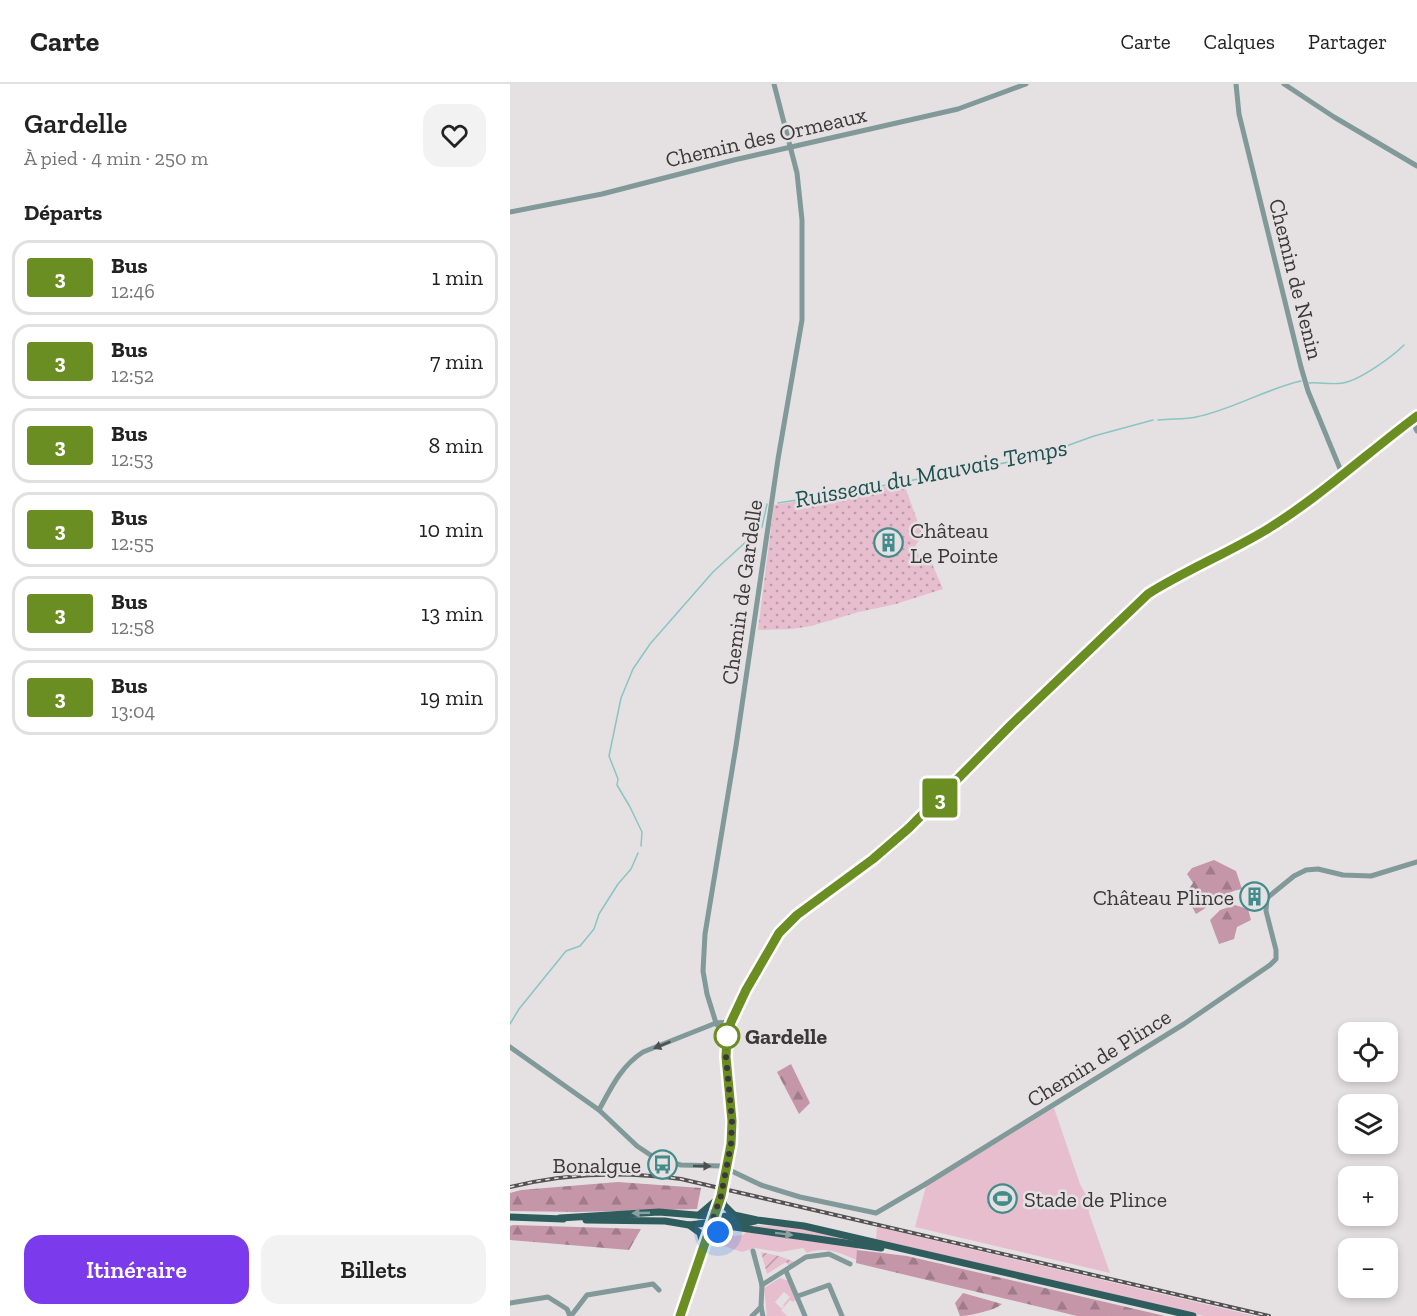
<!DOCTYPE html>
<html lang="fr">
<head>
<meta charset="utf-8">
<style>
	body { margin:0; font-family:"Zilla Slab",serif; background:#f2f2f2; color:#222; height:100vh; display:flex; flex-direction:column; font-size:22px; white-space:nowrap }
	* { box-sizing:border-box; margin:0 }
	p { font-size:20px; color:#767676 }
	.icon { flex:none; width:33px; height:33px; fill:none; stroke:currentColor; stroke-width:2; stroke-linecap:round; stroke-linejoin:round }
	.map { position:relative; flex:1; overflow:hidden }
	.drawer { display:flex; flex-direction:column; background:#fff; width:510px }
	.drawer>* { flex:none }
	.badge { padding:0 12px; border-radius:4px; font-size:21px; line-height:39px }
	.controls { position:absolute; left:828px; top:938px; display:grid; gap:12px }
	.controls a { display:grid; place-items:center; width:60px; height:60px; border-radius:12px; background:#fff; box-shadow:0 3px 9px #0003; font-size:30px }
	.you { position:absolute; width:30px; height:30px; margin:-15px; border:4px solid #fff; border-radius:50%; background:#1a73e8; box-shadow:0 0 0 9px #1a73e833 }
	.map>.badge { position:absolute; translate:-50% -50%; box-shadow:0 0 0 3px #fff }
	h2 { padding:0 24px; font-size:22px; line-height:54px }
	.round { display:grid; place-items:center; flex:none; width:63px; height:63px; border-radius:18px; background:#f2f2f2 }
	.head { display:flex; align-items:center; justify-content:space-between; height:102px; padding:0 24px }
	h1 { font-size:28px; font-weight:600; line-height:45px }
	.button { display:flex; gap:12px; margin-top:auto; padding:12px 24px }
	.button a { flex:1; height:69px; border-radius:18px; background:#7c3aed; color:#fff; font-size:24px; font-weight:600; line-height:69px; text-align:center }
	.button a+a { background:#f2f2f2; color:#222 }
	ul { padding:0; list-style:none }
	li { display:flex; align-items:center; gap:18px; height:75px; margin:0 12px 9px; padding:0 12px; border:3px solid #e0e0e0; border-radius:18px }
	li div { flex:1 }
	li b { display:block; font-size:22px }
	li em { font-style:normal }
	li .badge { min-width:66px; font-weight:700; text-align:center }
	header { display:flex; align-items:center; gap:36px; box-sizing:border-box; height:84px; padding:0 30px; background:#fff; border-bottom:2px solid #e0e0e0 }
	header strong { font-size:28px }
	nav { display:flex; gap:33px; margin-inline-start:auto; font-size:21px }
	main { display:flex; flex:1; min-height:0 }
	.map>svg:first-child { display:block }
	.grass { fill:#e6bece }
	.forest { fill:url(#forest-firs) }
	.park { fill:url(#park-dots) }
	.garden { fill:url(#garden-furrows) }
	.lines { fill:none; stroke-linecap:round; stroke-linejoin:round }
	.stream { stroke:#8ac4c3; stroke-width:1.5 }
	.minor { stroke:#819999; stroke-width:5 }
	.major { stroke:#2f5d5d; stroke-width:7 }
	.rail-casing { stroke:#535152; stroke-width:4 }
	.rail { stroke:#e5e1e2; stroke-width:1.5; stroke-dasharray:4.5; stroke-linecap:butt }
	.oneway { fill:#4c5051 }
	.oneway2 { fill:#8a9fa0 }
	.line-casing { stroke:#fff; stroke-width:14 }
	.line { stroke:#6b8e23; stroke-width:9 }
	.walk { stroke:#3a3839; stroke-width:6; stroke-dasharray:0 10.8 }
	.stop-dot { fill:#fff; stroke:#6b8e23; stroke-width:3 }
	.labels { text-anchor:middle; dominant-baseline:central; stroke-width:5; stroke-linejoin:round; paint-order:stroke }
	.street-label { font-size:22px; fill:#3a3839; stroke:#e5e1e2 }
	.poi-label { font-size:22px; fill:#3a3839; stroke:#e5e1e2; text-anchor:start }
	.stop-label { font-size:22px; font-weight:bold; fill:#3a3839; stroke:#e5e1e2; text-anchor:start }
	.water-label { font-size:24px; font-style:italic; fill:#1d5050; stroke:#e5e1e2 }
</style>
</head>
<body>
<header>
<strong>Carte</strong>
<nav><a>Carte</a><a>Calques</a><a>Partager</a></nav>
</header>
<main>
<section class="drawer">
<div class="head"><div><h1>Gardelle</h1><p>À pied · 4 min · 250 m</p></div><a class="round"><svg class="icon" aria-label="heart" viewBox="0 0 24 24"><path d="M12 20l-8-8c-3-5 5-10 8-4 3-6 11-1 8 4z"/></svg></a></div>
<h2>Départs</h2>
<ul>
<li><span class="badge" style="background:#6b8e23;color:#fff">3</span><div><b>Bus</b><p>12:46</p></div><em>1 min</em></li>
<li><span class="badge" style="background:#6b8e23;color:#fff">3</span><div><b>Bus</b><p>12:52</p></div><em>7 min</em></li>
<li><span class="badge" style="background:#6b8e23;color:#fff">3</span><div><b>Bus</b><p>12:53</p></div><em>8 min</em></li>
<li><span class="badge" style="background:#6b8e23;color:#fff">3</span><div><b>Bus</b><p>12:55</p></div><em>10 min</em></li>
<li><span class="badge" style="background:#6b8e23;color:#fff">3</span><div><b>Bus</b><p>12:58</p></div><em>13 min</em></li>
<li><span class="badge" style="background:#6b8e23;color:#fff">3</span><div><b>Bus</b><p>13:04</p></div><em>19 min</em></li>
</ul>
<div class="button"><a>Itinéraire</a><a>Billets</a></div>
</section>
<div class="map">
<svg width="907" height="1232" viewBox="0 0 907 1232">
	<defs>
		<pattern id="forest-firs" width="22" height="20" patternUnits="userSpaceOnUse" patternTransform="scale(1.5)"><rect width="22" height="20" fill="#c496a8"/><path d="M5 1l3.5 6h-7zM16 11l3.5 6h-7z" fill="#a07b8a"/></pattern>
		<pattern id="park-dots" width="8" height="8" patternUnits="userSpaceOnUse" patternTransform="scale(1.5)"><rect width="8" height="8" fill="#e6bece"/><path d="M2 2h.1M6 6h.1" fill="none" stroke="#bb9ba8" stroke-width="1.8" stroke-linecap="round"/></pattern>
		<pattern id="garden-furrows" width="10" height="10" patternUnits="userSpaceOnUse" patternTransform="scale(1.5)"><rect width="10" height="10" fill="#e6bece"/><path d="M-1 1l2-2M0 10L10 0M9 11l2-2" fill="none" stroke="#bb9ba8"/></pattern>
	</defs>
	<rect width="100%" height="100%" fill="#e5e1e2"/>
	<g class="grass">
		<polygon points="544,1024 570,1100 577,1113 579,1129 600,1189 405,1143 416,1102"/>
		<polygon points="246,1141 291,1144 350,1159 245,1142"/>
		<polygon points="367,1143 745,1232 694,1232 366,1155"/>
		<path d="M221 1148 224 1152 233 1151 236 1148 348 1163 347 1176C329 1169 316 1162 297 1169L293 1164 270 1168 244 1164 232 1168 201 1158 211 1152 212 1149Z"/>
		<polygon points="270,1194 279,1197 286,1216 283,1218 280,1216 274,1223 273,1221 280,1213 274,1208 265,1218 271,1224 274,1223 271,1226 277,1232 257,1232 254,1204"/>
	</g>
	<g class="forest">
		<path d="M704 776 726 787 732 805C713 808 702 821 686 830L680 819 685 814 678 806 683 799 677 790 682 784Z"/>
		<polygon points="725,821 738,825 741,836 727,843 724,855 709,860 700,836 710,826"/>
		<polygon points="281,980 300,1019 289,1030 267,988"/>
		<polygon points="108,1098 191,1104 187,1125 66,1128 0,1127 0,1109 11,1106"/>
		<polygon points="4,1141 131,1145 119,1166 0,1156 0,1142"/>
		<polygon points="347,1166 397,1172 655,1232 567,1232 346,1179"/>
		<path d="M453 1209 492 1220C486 1226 459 1232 450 1232L445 1219Z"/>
	</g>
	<polygon class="park" points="394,400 411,447 410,455 405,462 411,477 420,475 433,505 386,520 349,528 301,542 282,545 248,546 264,421"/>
	<polygon class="garden" points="251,1168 269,1172 285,1178 279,1182 276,1178 257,1190"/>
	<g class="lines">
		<g class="stream">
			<path d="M799 299C810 298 822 301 833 299 850 296 882 273 894 261"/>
			<path d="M648 336C661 334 674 336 686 333 722 326 755 305 791 297"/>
			<polyline points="268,419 355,405 526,373 584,352 643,336"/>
			<polyline points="131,762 132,748 120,723 107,701 108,695 99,672 111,614 123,585 140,560 203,488 252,443 257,420"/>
			<polyline points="0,940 9,925 56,867 70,862 84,845 89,830 108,800 121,785 128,769"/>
		</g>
		<g class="minor">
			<polyline points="726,0 729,30 791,283 798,307 833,392"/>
			<polyline points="774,0 824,33 907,82"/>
			<polyline points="0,128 92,110 224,76 448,25 516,0"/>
			<polyline points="902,336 907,347"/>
			<polyline points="217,952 211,947 206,939 197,910 193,887 195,850 226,662 268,375 292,236 292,136 287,89 264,0"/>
			<polyline points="0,963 89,1026 127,1062 145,1074 171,1081 211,1082 251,1101 290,1113 366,1129 414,1101 674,940 760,881 766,875 766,866 756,827 757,814 784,792 796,786 808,785 833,791 861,792 907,778"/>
			<path d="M89 1026C101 1004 111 982 133 968L206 939 221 938"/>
			<polyline points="243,1167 252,1201 251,1223 253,1232"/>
			<polyline points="276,1187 295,1232"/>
			<polyline points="252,1201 296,1173 319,1170 340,1180"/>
			<polyline points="288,1212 319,1201 332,1232"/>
			<polyline points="0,1219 38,1213 57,1225 60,1232"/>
			<polyline points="61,1232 77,1211 143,1200 149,1206"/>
			<polyline points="242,1232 251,1223"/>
		</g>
		<g class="major">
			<polyline points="211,1112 214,1121 224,1131"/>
			<polyline points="189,1131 209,1114"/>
			<polyline points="0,1133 53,1135"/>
			<polyline points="50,1134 149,1128 210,1133 224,1131 247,1136 294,1142 683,1232"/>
			<polyline points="76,1136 155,1137 179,1141 196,1139 371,1164"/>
			<polyline points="208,1137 236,1139 245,1137"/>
			<polyline points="179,1141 190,1149 193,1159"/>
			<polyline points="196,1154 216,1143"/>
			<path d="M170 1232 211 1112 221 1060 222 1037 216 973 217 952 221 938 236 906 269 849 287 831 363 775 399 744 534 608 638 510C676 486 718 469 756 446 810 413 857 370 907 332"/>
		</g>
		<defs>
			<path id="rail" d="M0 1103C57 1089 113 1087 171 1095L759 1232"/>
		</defs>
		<use href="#rail" class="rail-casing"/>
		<use href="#rail" class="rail"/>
	</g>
	<defs><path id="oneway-solid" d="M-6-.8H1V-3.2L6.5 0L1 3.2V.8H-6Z" transform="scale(1.5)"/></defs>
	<g class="oneway">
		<use href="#oneway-solid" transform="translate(152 961) rotate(158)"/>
		<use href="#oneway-solid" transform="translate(192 1082) rotate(1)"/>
	</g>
	<g class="oneway2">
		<use href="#oneway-solid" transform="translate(131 1129) rotate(178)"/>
		<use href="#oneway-solid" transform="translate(274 1150) rotate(7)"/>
	</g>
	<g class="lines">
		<defs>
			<path id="line" d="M170 1232 211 1112 221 1060 222 1037 216 973 217 952 221 938 236 906 269 849 287 831 363 775 399 744 502 640 638 510C676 486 718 469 756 446 810 413 856 370 907 332"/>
		</defs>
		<use href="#line" class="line-casing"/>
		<use href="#line" class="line"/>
		<polyline class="walk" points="208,1148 216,1143 201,1140 211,1112 221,1060 222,1037 216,973 217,952"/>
	</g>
	<defs>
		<symbol id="building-ring" viewBox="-11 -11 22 22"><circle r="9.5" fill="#e5e1e2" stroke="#448c8c" stroke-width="1.5"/><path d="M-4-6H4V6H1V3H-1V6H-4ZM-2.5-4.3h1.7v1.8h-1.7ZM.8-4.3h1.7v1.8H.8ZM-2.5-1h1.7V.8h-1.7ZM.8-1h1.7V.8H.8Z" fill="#448c8c"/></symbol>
		<symbol id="bus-ring" viewBox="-11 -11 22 22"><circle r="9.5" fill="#e5e1e2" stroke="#448c8c" stroke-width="1.5"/><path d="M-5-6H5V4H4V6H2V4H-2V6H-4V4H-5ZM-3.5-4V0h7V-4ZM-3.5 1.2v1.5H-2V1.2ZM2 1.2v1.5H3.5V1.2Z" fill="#448c8c"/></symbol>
		<symbol id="stadium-ring" viewBox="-11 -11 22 22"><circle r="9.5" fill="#e5e1e2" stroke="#448c8c" stroke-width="1.5"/><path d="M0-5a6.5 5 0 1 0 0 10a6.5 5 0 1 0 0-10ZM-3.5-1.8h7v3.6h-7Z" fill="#448c8c"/></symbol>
	</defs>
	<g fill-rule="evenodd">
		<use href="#building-ring" x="362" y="442" width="33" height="33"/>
		<use href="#building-ring" x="728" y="796" width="33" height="33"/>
		<use href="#bus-ring" x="136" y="1064" width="33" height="33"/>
		<use href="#stadium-ring" x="476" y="1098" width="33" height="33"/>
	</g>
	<circle class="stop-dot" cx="217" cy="952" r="12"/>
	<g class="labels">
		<g class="street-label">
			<text transform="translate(256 53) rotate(-13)">Chemin des Ormeaux</text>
			<text transform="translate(786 195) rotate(76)">Chemin de Nenin</text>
			<text transform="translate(232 508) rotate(-82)">Chemin de Gardelle</text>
			<text transform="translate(589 974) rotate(-32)">Chemin de Plince</text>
		</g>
		<g class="poi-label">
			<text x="400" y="446">Château<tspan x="400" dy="25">Le Pointe</tspan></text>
			<text x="724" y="813" text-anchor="end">Château Plince</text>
			<text x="131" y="1081" text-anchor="end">Bonalgue</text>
			<text x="514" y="1115">Stade de Plince</text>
		</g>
		<g class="stop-label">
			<text x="235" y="952">Gardelle</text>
		</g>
		<g class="water-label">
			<text transform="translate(421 389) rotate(-11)">Ruisseau du Mauvais Temps</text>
		</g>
	</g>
</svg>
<div class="controls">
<a><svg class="icon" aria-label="locate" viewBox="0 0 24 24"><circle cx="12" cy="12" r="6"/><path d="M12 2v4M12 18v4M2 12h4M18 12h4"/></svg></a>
<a><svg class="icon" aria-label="layers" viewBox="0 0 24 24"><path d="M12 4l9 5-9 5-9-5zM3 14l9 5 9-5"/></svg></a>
<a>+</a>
<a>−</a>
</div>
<div class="you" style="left:208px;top:1148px"></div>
<b class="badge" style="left:430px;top:714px;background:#6b8e23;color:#fff">3</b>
</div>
</main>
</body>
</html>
